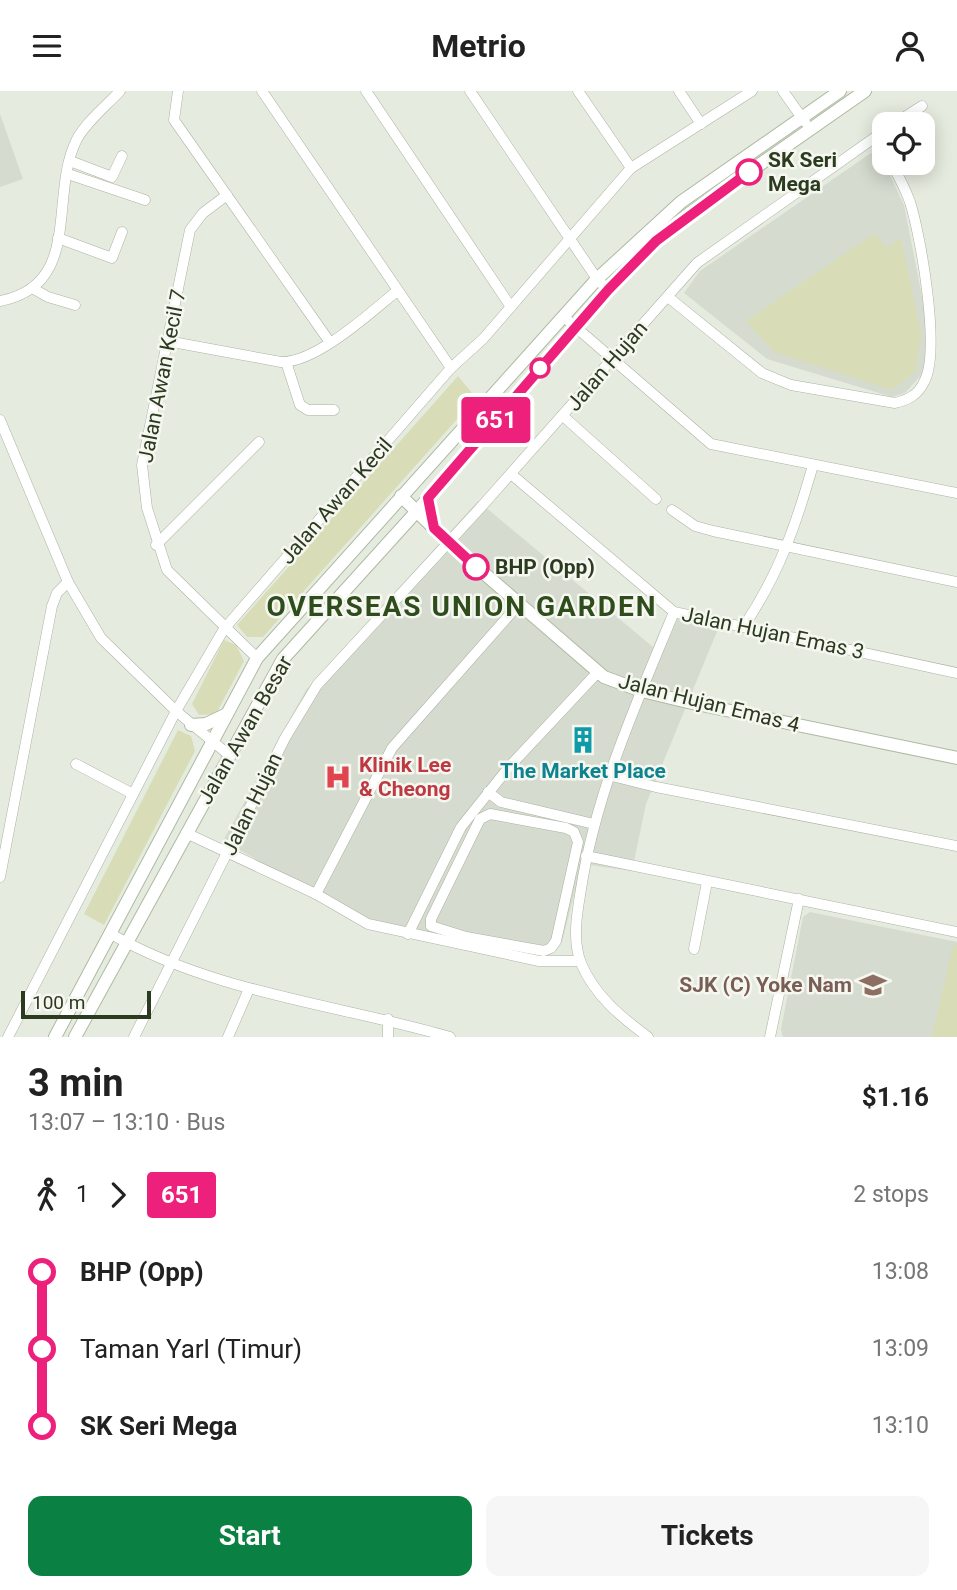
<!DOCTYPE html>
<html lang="en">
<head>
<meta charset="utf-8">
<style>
	body { margin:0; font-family:Roboto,sans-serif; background:#f6f6f6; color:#222; height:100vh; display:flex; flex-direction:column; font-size:26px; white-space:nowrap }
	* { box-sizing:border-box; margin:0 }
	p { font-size:23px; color:#767676 }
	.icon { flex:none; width:38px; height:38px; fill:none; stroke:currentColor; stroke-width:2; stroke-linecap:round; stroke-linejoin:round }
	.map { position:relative; height:946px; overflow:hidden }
	.side { display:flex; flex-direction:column; background:#fff; flex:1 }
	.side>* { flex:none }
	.badge { padding:0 14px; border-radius:5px; font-size:24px; line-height:46px }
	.fabs { position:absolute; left:872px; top:21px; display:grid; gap:14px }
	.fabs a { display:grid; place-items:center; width:63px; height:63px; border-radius:14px; background:#fff; box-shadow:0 4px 18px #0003; font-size:35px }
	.scale { position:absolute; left:21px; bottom:18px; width:130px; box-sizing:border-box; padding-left:7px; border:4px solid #2b3b20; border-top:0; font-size:19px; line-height:24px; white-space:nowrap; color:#2b3b20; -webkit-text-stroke:5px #f5f7f0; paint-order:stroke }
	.map>.badge { position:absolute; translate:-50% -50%; box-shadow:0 0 0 4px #fff }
	.legs { display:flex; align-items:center; gap:10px; height:77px; padding:0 28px; font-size:23px }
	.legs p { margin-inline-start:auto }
	.headline { display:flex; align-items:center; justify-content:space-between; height:119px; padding:0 28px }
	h1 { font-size:38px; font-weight:700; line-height:52px }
	.button { display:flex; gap:14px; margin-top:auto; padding:14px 28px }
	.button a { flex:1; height:80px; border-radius:14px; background:#0b8043; color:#fff; font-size:28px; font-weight:700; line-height:80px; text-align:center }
	.button a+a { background:#f6f6f6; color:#222 }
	ul { padding:0 28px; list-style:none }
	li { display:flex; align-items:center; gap:24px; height:77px; font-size:26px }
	li i { display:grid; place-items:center; width:10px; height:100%; margin:0 9px; background:currentColor }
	li i::after { content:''; width:18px; height:18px; margin:-9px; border:5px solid; border-radius:50%; background:#fff }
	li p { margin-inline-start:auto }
	li:first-child i { background:linear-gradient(#0000 50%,currentColor 0) }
	li:last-child i { background:linear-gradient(currentColor 50%,#0000 0) }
	header { display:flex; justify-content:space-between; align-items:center; height:91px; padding:0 28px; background:#fff; font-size:32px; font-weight:700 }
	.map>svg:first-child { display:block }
	.built { fill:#d5dbce }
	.green { fill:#d8ddb8 }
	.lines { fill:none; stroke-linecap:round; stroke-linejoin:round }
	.street-casing { stroke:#aab3a2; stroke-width:11 }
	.secondary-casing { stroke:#adbaa1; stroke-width:14 }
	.street { stroke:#fff; stroke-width:10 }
	.secondary { stroke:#fff; stroke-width:12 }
	.line-1-casing { stroke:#fff; stroke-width:16 }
	.line-1 { stroke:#ed207b; stroke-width:10 }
	.stop-1-dot { fill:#fff; stroke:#ed207b; stroke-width:3.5 }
	.labels { text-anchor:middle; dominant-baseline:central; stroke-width:5; stroke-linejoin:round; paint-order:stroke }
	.stop-label { font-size:21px; font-weight:bold; fill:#2b3b20; stroke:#f5f7f0; text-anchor:start }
	.street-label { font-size:21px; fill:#2b3b20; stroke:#f5f7f0 }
	.health-label { font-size:21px; font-weight:bold; fill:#be3a42; stroke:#f5f7f0; text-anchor:start }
	.culture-label { font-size:21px; font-weight:bold; fill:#0d838f; stroke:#f5f7f0 }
	.education-label { font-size:21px; font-weight:bold; fill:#785e54; stroke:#f5f7f0; text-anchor:end }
	.district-label { font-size:28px; font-weight:bold; letter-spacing:2px; fill:#2f4d1c; stroke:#f5f7f0 }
</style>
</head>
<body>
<header><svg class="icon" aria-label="menu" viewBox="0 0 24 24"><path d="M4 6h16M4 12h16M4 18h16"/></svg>Metrio<svg class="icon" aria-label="person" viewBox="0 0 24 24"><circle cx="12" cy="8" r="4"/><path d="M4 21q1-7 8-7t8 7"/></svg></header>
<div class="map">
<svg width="957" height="946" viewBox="0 0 957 946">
	<rect width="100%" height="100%" fill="#e6ebdf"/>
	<g class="built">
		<polygon points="0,23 23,88 0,96"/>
		<polygon points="871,62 881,66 904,114 929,241 923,282 905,302 892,306 767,268 684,202 700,180"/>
		<polygon points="478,410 653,556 666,525 718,538 646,713 632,780 582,773 562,851 543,865 371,832 223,750 306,599"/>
		<polygon points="810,821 957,851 957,946 783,946 781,938 803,826"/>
	</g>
	<g class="green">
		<polygon points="875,142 886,157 901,147 921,242 916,280 892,299 774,261 746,230"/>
		<polygon points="458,285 476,307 263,546 247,546 237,534"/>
		<polygon points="224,549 236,554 244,570 216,623 199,624 192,613"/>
		<polygon points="178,639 191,645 195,660 104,834 84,823"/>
		<polygon points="953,854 957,855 957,946 932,946"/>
	</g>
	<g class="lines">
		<defs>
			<g id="street">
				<polyline points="178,0 174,29 329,250"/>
				<polyline points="262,0 451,277"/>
				<polyline points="366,0 511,216"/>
				<polyline points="470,0 597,188 608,199"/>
				<polyline points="578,0 631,77"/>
				<polyline points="679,0 701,33"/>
				<polyline points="783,0 805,31"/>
				<polyline points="894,33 922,15"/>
				<polyline points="877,45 884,58"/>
				<polyline points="70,70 112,86 122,65"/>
				<polyline points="68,83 145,109"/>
				<polyline points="227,104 203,122 190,139 142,374 147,417 167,479 257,567"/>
				<polyline points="58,147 112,167 122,141"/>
				<polyline points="32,197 48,206 75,214"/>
				<path d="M668 206 762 282 791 294 895 312C908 309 918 304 924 291 941 261 921 146 910 111 905 97 898 84 891 72"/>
				<path d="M0 210C84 194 48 104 77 48 87 30 106 15 120 0"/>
				<polyline points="564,226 711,353 957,402"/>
				<path d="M167 250 281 271C316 272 370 222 397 200"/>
				<polyline points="286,271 300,314 308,319 334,319"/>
				<polyline points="563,325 656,408"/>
				<polyline points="0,329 68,491 101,547 176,620 229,664"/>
				<polyline points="511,383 674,521 957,582"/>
				<polyline points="672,419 695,435 713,440 957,491"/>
				<polyline points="156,454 259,351"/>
				<path d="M744 535C779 483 796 434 813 374"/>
				<polyline points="76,673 133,703"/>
				<polyline points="608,684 656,696 957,755"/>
				<polyline points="488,701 501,711 594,733"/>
				<polygon points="490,723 566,737 574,741 578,751 556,850 551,857 544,860 466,846 431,835 431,828 480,728"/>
				<polyline points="186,742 316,803 368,833 539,870 580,870"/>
				<polyline points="586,765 957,841"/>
				<polyline points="0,786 52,515 57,502 68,491"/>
				<polyline points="316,803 392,657 519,513"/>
				<path d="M111 843C215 902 336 913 450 946"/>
				<polyline points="408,843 461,736 509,676 597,582"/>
				<polyline points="694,858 707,791"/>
				<polyline points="8,946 176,620 224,538 451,277 483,248 631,77 752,0"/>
				<polyline points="134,946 285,647 317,594 482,415 697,172 884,40"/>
				<polyline points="228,946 249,898"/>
				<polyline points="388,946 388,928"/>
				<path d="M648 946C621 926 594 904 581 872 572 849 577 822 581 798 596 701 637 611 674 521"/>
				<polyline points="770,946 799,808"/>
			</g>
			<g id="secondary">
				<polyline points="401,405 449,452 604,586 642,600 692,612 957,667"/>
				<polyline points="191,634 206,633 227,623"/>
				<polyline points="55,946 257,567 597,188 681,111 840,0"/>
				<polyline points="75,946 283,568 417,420 608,199 656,150 689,123 865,0"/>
			</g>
		</defs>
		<use href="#street" class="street-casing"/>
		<use href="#secondary" class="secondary-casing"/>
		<use href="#street" class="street"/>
		<use href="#secondary" class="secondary"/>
	</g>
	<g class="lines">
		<defs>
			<polyline id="line-1" points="476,476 434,437 428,407 608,199 656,150 749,81"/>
		</defs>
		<use href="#line-1" class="line-1-casing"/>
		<use href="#line-1" class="line-1"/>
	</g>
	<defs>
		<symbol id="building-bare" viewBox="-9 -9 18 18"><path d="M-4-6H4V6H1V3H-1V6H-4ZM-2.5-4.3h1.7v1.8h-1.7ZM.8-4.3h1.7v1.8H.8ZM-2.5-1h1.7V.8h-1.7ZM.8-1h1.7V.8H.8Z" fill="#0f9aa8" stroke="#f5f7f0" stroke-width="2.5" paint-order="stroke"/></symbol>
		<symbol id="hospital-bare" viewBox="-9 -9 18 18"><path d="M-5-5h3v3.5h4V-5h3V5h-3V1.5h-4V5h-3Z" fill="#e0444e" stroke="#f5f7f0" stroke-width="2.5" paint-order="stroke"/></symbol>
		<symbol id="school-bare" viewBox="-9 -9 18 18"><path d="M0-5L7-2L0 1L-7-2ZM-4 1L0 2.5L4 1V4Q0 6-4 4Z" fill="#8d6e63" stroke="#f5f7f0" stroke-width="2.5" paint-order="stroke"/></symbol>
	</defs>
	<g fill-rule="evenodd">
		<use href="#building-bare" x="564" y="630" width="38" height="38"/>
		<use href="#hospital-bare" x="319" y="667" width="38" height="38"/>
		<use href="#school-bare" x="854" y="875" width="38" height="38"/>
	</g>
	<g class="stop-1-dot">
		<circle cx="749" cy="81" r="12"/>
		<circle cx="540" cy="277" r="9"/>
		<circle cx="476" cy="476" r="12"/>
	</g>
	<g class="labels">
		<g class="stop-label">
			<text x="768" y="69">SK Seri<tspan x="768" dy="24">Mega</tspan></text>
			<text x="495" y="476">BHP (Opp)</text>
		</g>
		<g class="street-label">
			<text transform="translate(607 275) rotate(-49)">Jalan Hujan</text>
			<text transform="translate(162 285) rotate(-79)">Jalan Awan Kecil 7</text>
			<text transform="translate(336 410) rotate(-49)">Jalan Awan Kecil</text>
			<text transform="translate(773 542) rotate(12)">Jalan Hujan Emas 3</text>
			<text transform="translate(709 612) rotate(14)">Jalan Hujan Emas 4</text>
			<text transform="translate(245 639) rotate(-60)">Jalan Awan Besar</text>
			<text transform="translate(252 713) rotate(-64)">Jalan Hujan</text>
		</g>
		<g class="health-label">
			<text x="359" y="674">Klinik Lee<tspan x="359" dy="24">&amp; Cheong</tspan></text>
		</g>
		<g class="culture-label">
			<text x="583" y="680">The Market Place</text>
		</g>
		<g class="education-label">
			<text x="852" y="894">SJK (C) Yoke Nam</text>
		</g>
		<g class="district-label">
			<text x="462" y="515">OVERSEAS UNION GARDEN</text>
		</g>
	</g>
</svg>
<div class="fabs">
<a><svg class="icon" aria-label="locate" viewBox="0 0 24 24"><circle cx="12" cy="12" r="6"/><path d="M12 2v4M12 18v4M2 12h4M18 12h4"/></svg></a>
</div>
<div class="scale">100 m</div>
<b class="badge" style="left:496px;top:329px;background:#ed207b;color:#fff">651</b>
</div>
<section class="side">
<div class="headline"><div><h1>3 min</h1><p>13:07 – 13:10 · Bus</p></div><b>$1.16</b></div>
<div class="legs"><svg class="icon" aria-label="walk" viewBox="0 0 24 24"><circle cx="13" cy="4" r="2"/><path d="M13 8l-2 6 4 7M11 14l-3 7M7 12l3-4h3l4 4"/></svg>1<svg class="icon" aria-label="forward" viewBox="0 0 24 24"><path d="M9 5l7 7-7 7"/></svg><b class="badge" style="background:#ed207b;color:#fff">651</b><p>2 stops</p></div>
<ul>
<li><i style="color:#ed207b"></i><b>BHP (Opp)</b><p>13:08</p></li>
<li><i style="color:#ed207b"></i><span>Taman Yarl (Timur)</span><p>13:09</p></li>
<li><i style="color:#ed207b"></i><b>SK Seri Mega</b><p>13:10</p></li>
</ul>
<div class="button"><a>Start</a><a>Tickets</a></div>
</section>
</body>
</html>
